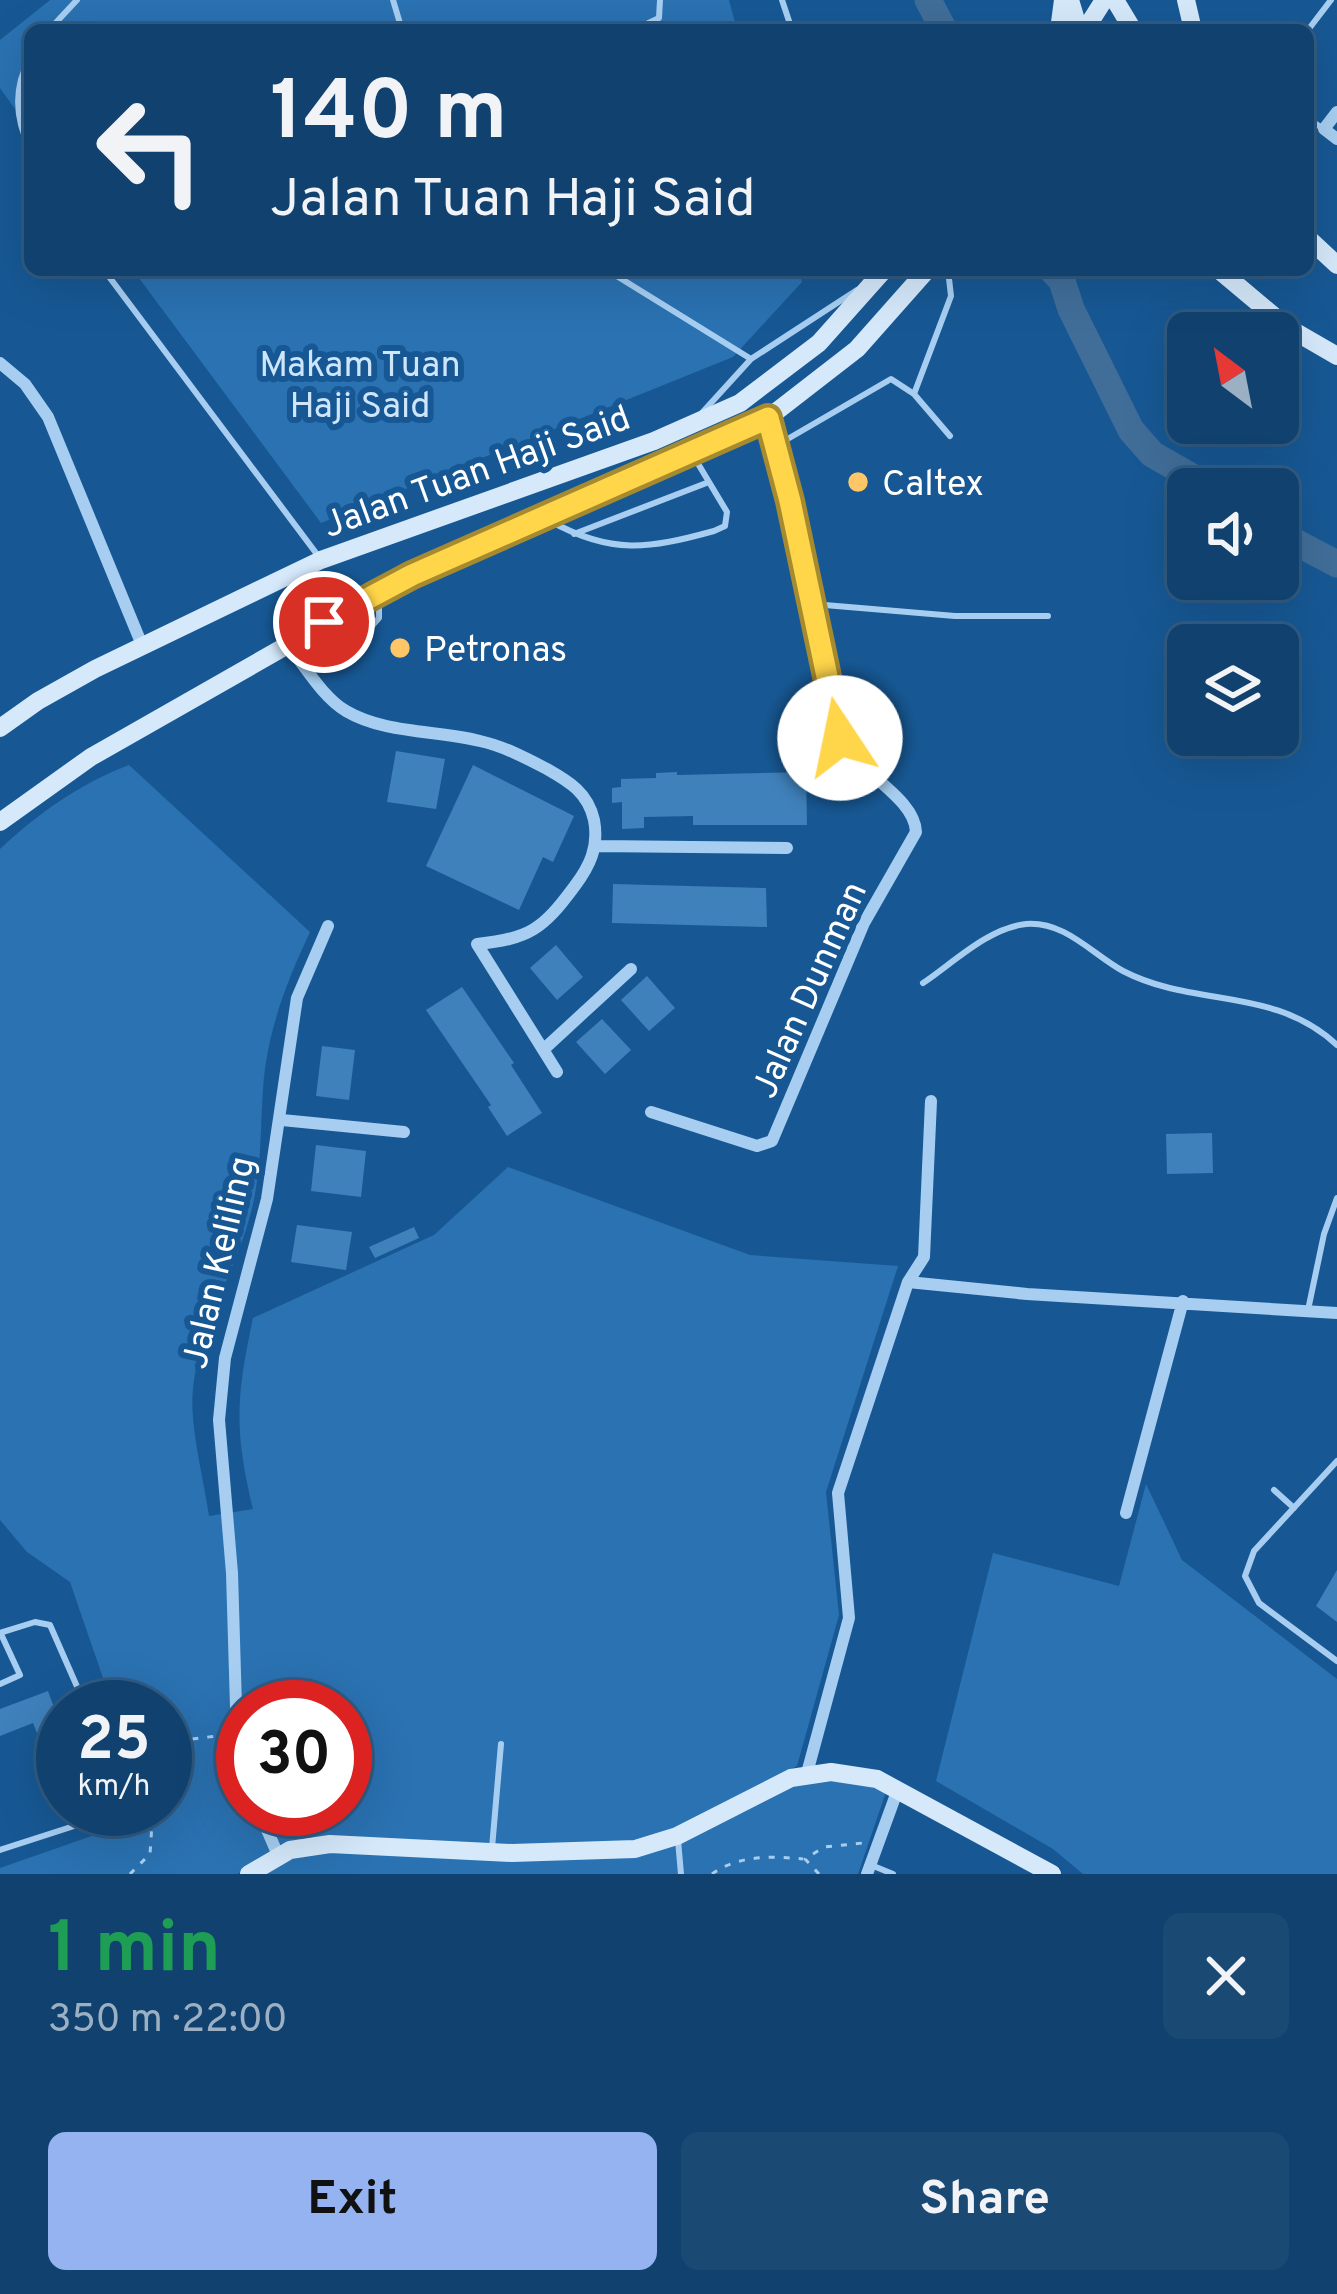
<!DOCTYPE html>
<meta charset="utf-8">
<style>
:root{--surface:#11426f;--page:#1a4974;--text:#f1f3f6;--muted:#9cb0c3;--line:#305b82;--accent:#95b2f1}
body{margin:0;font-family:Overpass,sans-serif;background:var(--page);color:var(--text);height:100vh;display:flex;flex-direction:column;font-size:45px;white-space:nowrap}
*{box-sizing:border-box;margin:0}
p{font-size:39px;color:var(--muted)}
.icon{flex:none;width:66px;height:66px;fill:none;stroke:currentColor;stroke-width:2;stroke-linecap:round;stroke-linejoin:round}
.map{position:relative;height:1874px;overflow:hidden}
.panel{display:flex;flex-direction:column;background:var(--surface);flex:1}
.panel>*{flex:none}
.guide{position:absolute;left:24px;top:24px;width:1290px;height:252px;border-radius:18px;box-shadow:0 12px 48px #0002,0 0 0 3px var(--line);background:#11426f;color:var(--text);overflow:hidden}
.needle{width:78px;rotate:328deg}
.fabs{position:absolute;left:1167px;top:312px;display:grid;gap:24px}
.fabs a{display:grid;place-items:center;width:132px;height:132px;border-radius:18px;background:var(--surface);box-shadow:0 12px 48px #0002,0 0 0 3px var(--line);font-size:60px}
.speed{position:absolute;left:36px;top:1680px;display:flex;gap:24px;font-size:60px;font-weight:700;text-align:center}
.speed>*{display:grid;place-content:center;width:156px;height:156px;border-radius:50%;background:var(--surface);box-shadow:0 12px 48px #0002,0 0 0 3px var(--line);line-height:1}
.speed small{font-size:30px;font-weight:400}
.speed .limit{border:18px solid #d22;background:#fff;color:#111}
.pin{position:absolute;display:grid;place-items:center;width:102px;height:102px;color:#fff;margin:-51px;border:6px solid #fff;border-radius:50%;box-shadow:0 3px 12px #0007}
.me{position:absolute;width:132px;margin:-66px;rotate:349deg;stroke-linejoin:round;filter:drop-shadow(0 0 9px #0008)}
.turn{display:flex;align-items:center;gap:42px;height:252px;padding:0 48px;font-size:54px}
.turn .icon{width:156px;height:156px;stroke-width:2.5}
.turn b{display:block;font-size:84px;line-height:102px}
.round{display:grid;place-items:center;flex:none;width:126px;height:126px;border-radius:18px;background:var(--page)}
.overview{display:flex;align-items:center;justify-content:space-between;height:204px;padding:0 48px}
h1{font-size:72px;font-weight:700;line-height:90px;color:#1e9e55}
.primary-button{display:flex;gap:24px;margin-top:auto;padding:24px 48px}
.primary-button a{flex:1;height:138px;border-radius:18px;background:var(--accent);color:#111;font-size:48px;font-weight:700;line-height:138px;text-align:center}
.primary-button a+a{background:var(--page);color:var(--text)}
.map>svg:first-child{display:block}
.green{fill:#2a72b2;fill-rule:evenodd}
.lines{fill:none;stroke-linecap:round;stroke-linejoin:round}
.river{stroke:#406e99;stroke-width:27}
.building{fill:#3f81bb}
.path{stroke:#a7cef1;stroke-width:3;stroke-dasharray:6 9;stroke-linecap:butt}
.lane{stroke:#a7cef1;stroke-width:6}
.street{stroke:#a7cef1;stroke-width:12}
.secondary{stroke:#d5e9fb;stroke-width:18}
.route-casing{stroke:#a68a30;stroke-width:30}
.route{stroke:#ffd54a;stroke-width:21}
.poi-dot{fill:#ffc667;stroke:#175894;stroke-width:4.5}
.labels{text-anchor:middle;stroke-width:12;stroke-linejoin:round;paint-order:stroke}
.park-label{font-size:36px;fill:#cee6fc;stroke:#175894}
.street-label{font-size:36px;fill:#fff;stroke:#175894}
.poi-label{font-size:36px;fill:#fff;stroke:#175894;text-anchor:start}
</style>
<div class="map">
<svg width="1337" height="1874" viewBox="0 0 1337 1874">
<rect width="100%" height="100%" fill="#175894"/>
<!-- green -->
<path class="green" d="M50,0H729L737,30H30V130L0,88V40Z
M133,270H799L802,282L733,357L321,523Z
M129,765L310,932C286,983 267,1032 263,1089C260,1132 262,1173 250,1216C234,1275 199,1328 193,1389C189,1425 204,1479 209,1516L253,1509C234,1430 236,1398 253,1318L434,1235L508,1167L750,1255L898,1266L826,1492L839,1615L797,1766L677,1831L635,1844L284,1846L267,1853L238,1874H0V1868L149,1816L148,1809H165V1707H113L70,1582L27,1552L0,1520V849C39,813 79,784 129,765ZM243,1707H345V1809H243Z
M1146,1484L1182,1560L1337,1679V1874H1083L1053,1849L936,1781L993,1553L1119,1586Z
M806,1777L887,1789L858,1874H261L271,1864L327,1849L631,1854Z"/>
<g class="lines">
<!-- river -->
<path class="river" d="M928,0L944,30
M1052,270L1062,281L1071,309L1131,430L1152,454L1213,489
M1278,533L1337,564"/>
</g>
<!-- building -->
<path class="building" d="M396,751L445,759L436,809L387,802Z
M473,765L574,816L553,862L543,857L519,910L426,866Z
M677,772V775L806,772L807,825H693V816L644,817V828L622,829V802L612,803V788L621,787V779L656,778V773Z
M613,884L766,888L767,927L612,923Z
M556,945L583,977L557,1000L530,968Z
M647,976L675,1008L649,1031L621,1000Z
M462,987L514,1063L511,1065L542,1113L507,1136L488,1107L491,1105L426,1010Z
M602,1019L631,1050L605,1074L576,1042Z
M322,1046L355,1050L349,1100L316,1096Z
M1212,1133L1213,1173L1167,1174L1166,1134Z
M316,1145L366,1151L361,1197L311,1191Z
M297,1225L352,1232L346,1270L291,1262Z
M414,1227L419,1238L375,1258L369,1247Z
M1337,1570V1622L1316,1606Z
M48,1691L59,1721L63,1719L62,1776L45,1730L37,1733L33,1723L0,1736V1709Z"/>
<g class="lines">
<!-- path -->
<path class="path" d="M165,1750L183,1740L225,1735
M130,1874L150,1854L153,1809
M712,1874C738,1855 771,1856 803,1859
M819,1874L805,1859L824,1847L863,1843"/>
<!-- lane -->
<path class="lane" d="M393,0L402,30
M782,0L792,30
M49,30L77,0
M634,30L659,18L660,0
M1308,30L1331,0
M30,58C13,88 15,118 30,149
M1308,119L1324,129
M104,270L319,557
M607,270L751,359
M914,394L951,296L948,270
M700,415L751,359L857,290
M779,444L891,379L914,394L950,436
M550,521C612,555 648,549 714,531L725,526L727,512L694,457
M574,534L709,482
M813,604L955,616H1048
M311,639C337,653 362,640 379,618V596
M923,983C953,963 988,928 1026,924C1065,921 1092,954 1123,971C1194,1008 1274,986 1337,1045
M1308,1310L1324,1234L1337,1198
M1337,1461L1254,1551L1245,1576L1259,1603L1337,1661
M1274,1490L1294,1508
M0,1633L35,1622L50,1625L86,1707
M0,1684L20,1675L1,1634
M678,1840L681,1874
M492,1848L501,1744
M0,1850L105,1816L115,1809
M871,1865L893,1874"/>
<!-- street -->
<path class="street" d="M1337,112L1324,129L1337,139
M0,363L25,384L48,417L142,645
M286,643C304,664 322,697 346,711C385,734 437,730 480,741C503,746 526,758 547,769C570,782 588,793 594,820C599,847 590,866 574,887C543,929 529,939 477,944L557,1072
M597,846L787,848
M543,1050L631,969
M651,1112L757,1146L772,1141L864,923L916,832C915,797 856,772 840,738L777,445L768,418
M282,1120L404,1132
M908,1282L1027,1294L1337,1313
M1126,1513L1183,1301
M243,1762L236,1707L232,1573L219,1420L225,1358L267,1199L297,998L328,926
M807,1773L849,1618L838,1493L908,1282L924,1257L931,1101
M258,1809L278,1855
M867,1874L898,1789"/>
<!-- secondary -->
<path class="secondary" d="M1070,0L1079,30
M1115,0L1133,30
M1186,0L1193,30
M1059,30L1063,0
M1085,30L1104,0
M1308,238L1337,265
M1219,270L1287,327L1337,356
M0,728L38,701L95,669L321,560L654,441L740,403L819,343L884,270
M0,822L91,757L379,593L768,418L857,349L927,270
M249,1874L290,1850L330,1844L512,1853L635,1849L677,1836L791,1778L831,1772L877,1779L1052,1874"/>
</g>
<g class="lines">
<!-- route casing -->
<g class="route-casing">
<path id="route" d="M324,622L412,575L768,418L790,501L840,738"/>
</g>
<!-- route -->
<use href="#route" class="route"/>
</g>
<!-- markers -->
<g class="poi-dot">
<circle cx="858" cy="482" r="12"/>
<circle cx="400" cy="648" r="12"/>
</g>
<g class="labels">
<!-- park labels -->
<g class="park-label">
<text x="360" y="376">Makam Tuan<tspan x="360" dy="41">Haji Said</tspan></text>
</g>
<!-- street labels -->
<g class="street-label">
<text transform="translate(476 470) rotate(-20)" y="13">Jalan Tuan Haji Said</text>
<text transform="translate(808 989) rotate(-66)" y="13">Jalan Dunman</text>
<text transform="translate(217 1262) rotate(-77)" y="13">Jalan Keliling</text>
</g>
<!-- poi labels -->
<g class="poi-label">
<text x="882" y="495">Caltex</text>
<text x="424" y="661">Petronas</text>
</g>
</g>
</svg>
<div class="fabs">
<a><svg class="needle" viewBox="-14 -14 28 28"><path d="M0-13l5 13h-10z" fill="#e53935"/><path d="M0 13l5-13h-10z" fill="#9cb0c3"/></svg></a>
<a><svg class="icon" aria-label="sound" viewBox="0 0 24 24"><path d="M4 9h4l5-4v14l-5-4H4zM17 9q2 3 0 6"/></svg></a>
<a><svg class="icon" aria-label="layers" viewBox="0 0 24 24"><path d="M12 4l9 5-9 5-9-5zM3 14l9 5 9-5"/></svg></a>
</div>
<div class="speed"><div>25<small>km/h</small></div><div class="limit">30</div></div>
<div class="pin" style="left:324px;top:622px;background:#d93025"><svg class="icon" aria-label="arrive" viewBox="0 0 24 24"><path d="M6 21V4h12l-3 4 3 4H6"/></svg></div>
<svg class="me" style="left:840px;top:738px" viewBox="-20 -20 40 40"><circle r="19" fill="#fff"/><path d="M0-13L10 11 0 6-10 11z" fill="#ffd54a"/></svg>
<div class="guide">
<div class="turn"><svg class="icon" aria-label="left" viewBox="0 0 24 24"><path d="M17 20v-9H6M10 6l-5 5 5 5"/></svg><div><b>140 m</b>Jalan Tuan Haji Said</div></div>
</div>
</div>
<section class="panel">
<div class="overview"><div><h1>1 min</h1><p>350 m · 22:00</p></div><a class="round"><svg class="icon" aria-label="close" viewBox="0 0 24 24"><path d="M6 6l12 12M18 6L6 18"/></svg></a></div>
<div class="primary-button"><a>Exit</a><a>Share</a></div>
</section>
